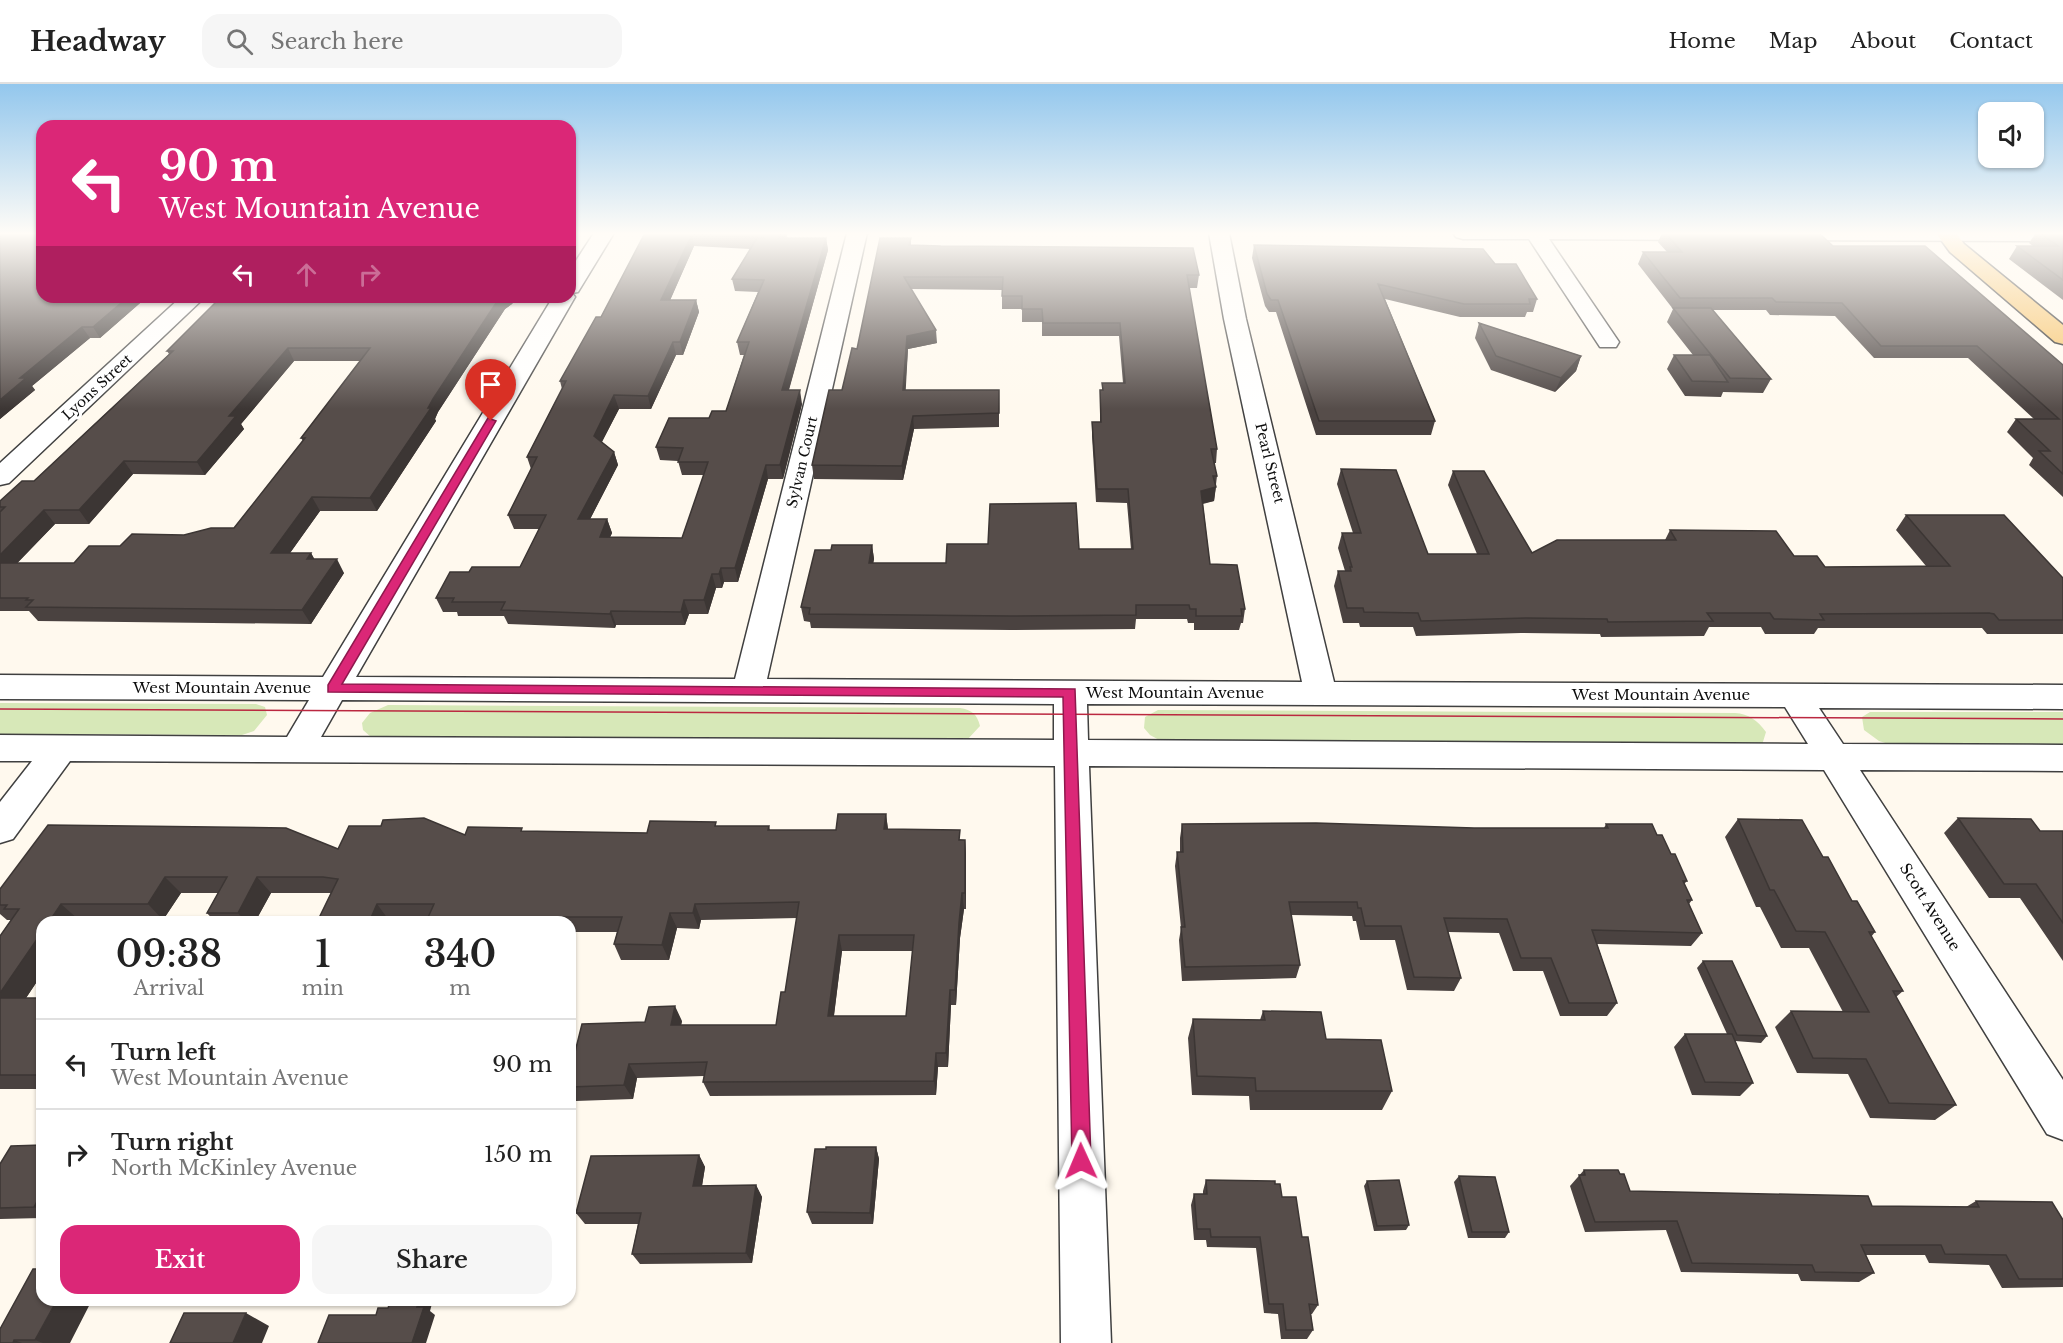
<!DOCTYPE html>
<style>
:root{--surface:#fff;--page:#f6f6f6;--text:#222;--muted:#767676;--line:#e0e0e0;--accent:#db2777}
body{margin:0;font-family:"Libre Baskerville",serif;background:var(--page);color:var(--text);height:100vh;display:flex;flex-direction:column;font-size:22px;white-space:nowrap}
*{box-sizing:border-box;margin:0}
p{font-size:20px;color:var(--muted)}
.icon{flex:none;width:33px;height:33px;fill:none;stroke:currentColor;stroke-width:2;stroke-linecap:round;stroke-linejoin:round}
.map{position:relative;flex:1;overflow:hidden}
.panel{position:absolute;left:36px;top:832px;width:540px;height:390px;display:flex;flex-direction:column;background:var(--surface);border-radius:18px;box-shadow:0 2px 4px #0004}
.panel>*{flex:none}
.banner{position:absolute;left:36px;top:36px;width:540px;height:183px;border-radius:18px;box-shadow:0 2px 4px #0004;background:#db2777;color:#fff;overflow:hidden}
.controls{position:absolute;left:1978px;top:18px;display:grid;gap:12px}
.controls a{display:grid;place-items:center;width:66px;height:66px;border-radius:12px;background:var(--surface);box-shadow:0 2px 4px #0004;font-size:30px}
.pin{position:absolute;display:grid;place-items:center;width:51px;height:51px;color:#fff;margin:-62px -26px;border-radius:50% 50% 50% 0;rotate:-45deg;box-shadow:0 0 6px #0007}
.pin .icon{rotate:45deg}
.me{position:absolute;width:66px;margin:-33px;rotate:359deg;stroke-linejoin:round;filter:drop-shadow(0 0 4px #0008)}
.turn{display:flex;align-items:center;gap:21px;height:126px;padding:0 24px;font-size:27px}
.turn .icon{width:78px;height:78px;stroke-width:2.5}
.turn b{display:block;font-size:42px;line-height:51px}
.lanes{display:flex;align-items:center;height:57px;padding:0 24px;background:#0003;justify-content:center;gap:30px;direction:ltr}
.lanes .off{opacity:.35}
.eta{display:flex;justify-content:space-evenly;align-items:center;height:102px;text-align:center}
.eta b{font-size:36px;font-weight:600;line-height:42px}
.action{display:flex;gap:12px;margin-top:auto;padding:12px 24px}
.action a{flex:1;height:69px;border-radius:18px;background:var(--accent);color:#fff;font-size:24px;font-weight:600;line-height:69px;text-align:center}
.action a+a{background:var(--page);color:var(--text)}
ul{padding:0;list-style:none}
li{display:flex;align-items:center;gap:18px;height:90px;padding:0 24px;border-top:2px solid var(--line)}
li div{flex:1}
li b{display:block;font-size:22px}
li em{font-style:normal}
header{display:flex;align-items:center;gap:36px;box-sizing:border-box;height:84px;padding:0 30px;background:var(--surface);border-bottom:2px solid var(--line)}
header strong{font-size:28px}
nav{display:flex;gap:33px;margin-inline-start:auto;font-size:21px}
.search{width:420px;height:54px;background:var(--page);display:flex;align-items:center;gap:15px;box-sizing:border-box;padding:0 21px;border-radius:18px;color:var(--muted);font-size:22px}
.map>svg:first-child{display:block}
.green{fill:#d7e8b8}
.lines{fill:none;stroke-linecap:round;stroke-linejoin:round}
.minor-casing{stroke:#404040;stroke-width:3}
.major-casing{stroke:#1e1e1e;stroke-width:3}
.minor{fill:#fff;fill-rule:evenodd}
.major{fill:#f6c267;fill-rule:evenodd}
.tram{stroke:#bb2840;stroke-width:1.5}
.wall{fill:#4a4240;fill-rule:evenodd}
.shaded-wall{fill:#3c3634}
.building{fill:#564d4a;stroke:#3c3634;stroke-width:1.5;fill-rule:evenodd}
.route{fill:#db2777;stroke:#8e194d;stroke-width:1.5}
.labels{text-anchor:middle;stroke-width:6;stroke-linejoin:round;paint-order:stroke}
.far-street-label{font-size:14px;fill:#0d0d0d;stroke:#fff}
.street-label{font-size:15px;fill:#0d0d0d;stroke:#fff}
</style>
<header>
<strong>Headway</strong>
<div class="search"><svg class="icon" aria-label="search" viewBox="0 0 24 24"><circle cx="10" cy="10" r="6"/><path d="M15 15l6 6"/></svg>Search here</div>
<nav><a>Home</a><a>Map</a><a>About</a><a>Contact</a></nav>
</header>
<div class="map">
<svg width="2063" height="1259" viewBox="0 0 2063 1259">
<rect width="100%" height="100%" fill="#fff9ee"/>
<!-- green -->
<path class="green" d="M0,619L256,620L265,623L267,631L254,647L242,651L0,650Z
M388,621L960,624C972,626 977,630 980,642L967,656L371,653L363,646L362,639L370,629Z
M1158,626L1735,629C1749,630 1757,636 1766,648L1762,661L1161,657L1150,651L1144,644L1145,633Z
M1870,628H2063V662H1895L1879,657L1864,646L1862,633Z"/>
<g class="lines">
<!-- minor casing -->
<g class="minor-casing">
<path id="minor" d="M594,149H614L578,208L572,209L575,213L356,593L735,595L847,149H867L767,595L1302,598L1224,235L1209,149H1229L1246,235L1334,598L2063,601V625L1819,624L1843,660L2063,661V687L1860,686L2063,996V1056L2047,1050L1824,686L1089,682L1111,1259H1061L1055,682L70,677L13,755L0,759V718L32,677H0V651L287,653L309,616L0,615V591L323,593L553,213H570V186ZM342,616L1054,620V656L321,653ZM1087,620L1785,623L1808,660L1088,656Z
M1453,149H1716L1717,150L1714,154L1707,156L1549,155L1619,258L1616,263H1600L1529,155H1463L1456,153Z
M1768,149H2063V157L1777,156L1770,154Z
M181,213H205L9,399L0,401V379Z"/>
</g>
<!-- major casing -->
<g class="major-casing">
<path id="major" d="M1936,149H1956L1964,160L2063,241V260L2055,258L1950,168Z"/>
</g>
<!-- minor -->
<use href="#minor" class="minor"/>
<!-- major -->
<use href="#major" class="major"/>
<!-- tram -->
<path class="tram" d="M0,625L2063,635"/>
</g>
<!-- wall -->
<path class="wall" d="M0,149L147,213L100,254H90L32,302L35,306L0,335Z
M645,149H788L786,154H826L828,166L789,306L802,320L783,395H768L738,498H724L722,504H716L708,530H689L685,541H616L615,544L508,540L504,532H458L457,528H443L436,514L469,488L520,483L539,445H514L508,431L531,385L527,373L562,305L560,297L601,233ZM694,162L750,165L732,195L735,207L758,208L737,258L740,271H744L726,327L709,334L656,363L660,376L678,377L682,391H704L682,454L610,453L612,449L607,435H590L618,381L614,368L602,358L619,325H651L676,271H683L699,228L696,216H670Z
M1662,149H1819L1833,162L2063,281V413L2029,381L2033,374L2007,348L2016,335H2034L1968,274H1874L1835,232L1770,231L1766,226H1712L1771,295L1763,309L1723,308L1721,313L1685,312L1667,285L1674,271H1693L1667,238L1673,225L1638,180L1643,168H1667L1658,158Z
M2036,149H2063V216L2009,175L2017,162H2033L2029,159Z
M911,154V161L1199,191L1197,204H1189L1217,365L1216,379H1214L1217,392L1214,417L1203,420L1210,480L1245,525L1243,539H1241L1239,546H1194V539H1188L1187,535H1136L1135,545L1010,546L811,544L810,538L804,537L801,523L831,466L872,461L874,475L873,479H946L1079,465H1131L1127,419L1096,418L1092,352V338H1100V306H1102V299H1123L1119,252H1042V238H1022V225H1002V206L911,205L937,259L908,265L905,306H999V343L914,345L903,396L814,395L812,381L842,306L857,265Z
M1254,161L1495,180L1537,215L1533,228H1527L1525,233H1460L1385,215L1435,337L1431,351H1316L1276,228H1269L1265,222L1252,174Z
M215,213H517L512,220L505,225L438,328L435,335L436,337L377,427H320L290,469H311L314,475L344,489L311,540L38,537L29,527H0V417L34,397L169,270L167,267L217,217ZM294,277H360L301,354L303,357L234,444L120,462L74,479H17L55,440H89L133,390L205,391L244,345L241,340Z
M1479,239L1581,272L1576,287L1555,308L1491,286L1475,254Z
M1341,385L1428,470H1477L1448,401L1453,387L1532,469L1665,456L1670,446L1794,472L1825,483L1926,482L1896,446L1906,431L2063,494V550H1987L1982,544H1818L1814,550H1765L1761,543H1709L1704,552L1601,553L1600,550L1521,549L1416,552L1413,543H1360L1359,539H1343L1334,502L1338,487H1345L1338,464L1342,449H1353L1337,400Z
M886,730L888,745L965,756L966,772V825H964L960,854L956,921H951L948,983H938L936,1011L710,1012L703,998L704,992L637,994L633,1015L576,1017L570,1009V988L682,937L681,941H776L785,908L797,834L701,836L699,845L677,844L669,876H621L614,860L617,848H570V838H426L427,835H388L387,838H320L318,836L331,809H271L255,838H215L207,829L218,809H181L163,836H79L77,838H42V890L26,914H42V1005H0V852L11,836H7L0,830V805L338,765L465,751L524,747L647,749L717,742H769L770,746H836ZM842,867H913L906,932H834Z
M1958,734L2040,747H2063V877L2020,814H1989L1944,749Z
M1738,735L1823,773L1852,817L1875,848L1871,853L1903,907L1896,913L1956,1021L1935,1036L1870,1034L1848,990L1797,989L1775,943L1791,927L1843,928L1809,864H1781L1760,823H1756L1725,753Z
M1182,740L1474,744H1604L1606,740L1657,751L1671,770L1687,797L1684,800L1692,816L1689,820L1702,849L1691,862L1597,860L1617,919L1607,932H1560L1543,887H1513L1499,849L1448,848L1461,894L1454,907L1407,906L1395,856H1360L1356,837H1353L1352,832L1291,831L1300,881L1296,894L1182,897L1179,856L1181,844L1175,782L1177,768H1180V754Z
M1703,877L1767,952L1761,959L1735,957L1753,999L1740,1012L1692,1011L1674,963L1685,950H1727L1697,884Z
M1263,927L1326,955L1392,1007L1382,1026H1250L1249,1012L1192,1011L1188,954L1193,935L1260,936Z
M42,1061V1134L0,1135V1080Z
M876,1063L879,1075L873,1140H812L807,1128Z
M699,1071L705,1083L702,1102L756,1101L762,1113L752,1179L640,1180L632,1170L638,1140H585L576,1129Z
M1584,1086L1620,1090L1630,1107L1872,1122L1966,1123L1976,1117L2063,1136V1203L2002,1204L1989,1181L1929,1179L1925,1171H1866L1874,1189L1859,1198L1801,1197L1798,1190L1681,1188L1666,1146L1585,1148L1570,1102Z
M1459,1092L1509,1148L1505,1154H1468L1454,1098Z
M1206,1096L1275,1100L1302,1153L1318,1221L1312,1230H1311L1313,1246L1307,1255H1281L1278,1230L1264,1229L1256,1164L1207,1163L1206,1156H1194L1191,1121L1194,1110H1203V1107Z
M1367,1097L1409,1141L1406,1146L1374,1147L1364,1102Z
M0,1245L70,1259H0Z"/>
<!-- shaded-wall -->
<path class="shaded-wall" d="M781,149H788L781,166L779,154Z
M692,150L694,162L665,228L661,216Z
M826,154L828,166L785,319L782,306Z
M128,213H147L100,254L93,243Z
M500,213H517L512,220L505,225L438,328L435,335L436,337L377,427L370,414L428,324L433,315Z
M696,216L699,228L683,271L680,258Z
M82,243L90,254L32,302L35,306L0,335V316L20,294Z
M936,246L937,259L908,265L905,319L903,306L907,252Z
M673,258L676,271L651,325L648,312Z
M288,264L294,277L241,340L244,345L205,391L197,378L229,332Z
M1581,272L1576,287L1555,308L1561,294Z
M800,306L802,320L783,395L780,381Z
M614,311L619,325L598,365L594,352Z
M913,332L914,345L903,396L902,382Z
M614,368L618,381L583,449L578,435Z
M124,377L133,390L89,440L79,426Z
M766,381L768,395L738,498L735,484Z
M1216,403L1214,417L1199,420L1201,407Z
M312,413L320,427L280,483L271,469Z
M44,426L55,440L4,493L0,487V471Z
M607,435L612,449L604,467L600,453Z
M872,461L874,475L871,493L869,479Z
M311,469L319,483L307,475Z
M337,475L344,489L311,540L302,526Z
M721,484L724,498L722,504L719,490Z
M712,490L716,504L708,530L704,516Z
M684,516L689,530L685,541L681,528Z
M611,527L616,541L615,544L610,530Z
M886,730L888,746L884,745Z
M965,756L966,772V825L965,809Z
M165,793L181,809L163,836L148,820Z
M257,793L271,809L255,838H246L238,829Z
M962,809L964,825L960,854L956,921L955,906L959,839Z
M61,820L79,836L77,838H49Z
M377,820L388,835L387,838H372L370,836Z
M695,820L701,836L699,845L693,829Z
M670,829L677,844L669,876L662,861Z
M519,833L522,838H517Z
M42,848V890L16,929L0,916V909Z
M839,851L842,867L832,946L828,932Z
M950,906L951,921L948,983L946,969Z
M675,922L682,937L678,956L671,941Z
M936,969L938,983L936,1011L934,997Z
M629,980L637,994L633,1015L624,1001Z
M876,1063L879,1075L873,1140L870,1129Z
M699,1071L705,1083L700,1114L693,1102Z
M756,1101L762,1113L752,1179L746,1169Z
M42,1108V1127L34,1123Z
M57,1216H92L70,1259H43L35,1256Z
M419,1216H433L430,1227L435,1231L426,1259H412L417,1223Z
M246,1229L269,1242L262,1259H233Z
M14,1256L22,1259H13Z"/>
<!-- building -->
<path class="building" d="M0,149H42V213H128L93,243H82L20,294H26L0,316Z
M645,149H781L779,154H826L782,306H800L780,381H766L735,484H721L719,490H712L704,516H684L681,528L611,527L610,530L501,526L505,518H452L454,514H436L450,488H469L472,483H520L546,431H508L537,373H527L566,297H560L596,233H601ZM692,150L765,154H757L732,195L764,196L737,258H749L726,327H712L709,334H669L656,363L683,364L678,378H708L682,454L600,453L607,435H578L614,368L594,352L614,311L648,312L673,258H680L696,216H661Z
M1665,149H1819L1833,162H1925L2063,281V390L2039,367H2050L2016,335H2059L1977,262H1881L1842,219L1776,218L1772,214H1680L1643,168H1682Z
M2040,149H2063V196L2017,162H2058Z
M880,154H911L909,161L941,162L1193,164L1199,191H1187L1217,365H1211L1217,392H1213L1216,403L1201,407L1210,480L1237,481L1245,525H1241L1242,532H1196V525H1190L1189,521H1136V531L1010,532L809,530L810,524L801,523L815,466H831L832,461H872L869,479H946L947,460H988L990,420L1076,419L1079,465H1133L1128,405H1097L1092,338H1101L1100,306H1103L1102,299H1125L1120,239H1043L1042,225H1022V212H1002L1003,193H904L936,246L907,252L903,306H999V329L913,332L902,382L812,381L829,306H842L852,264L857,265Z
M1254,161L1483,165L1495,180H1516L1537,215H1529L1530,220H1464L1378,200L1435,337H1319L1278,216H1271L1267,210Z
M221,213H500L433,315L428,324H431L370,414L312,413L271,469H311L307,475H337L302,526L26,523L33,516H26L28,514H0V479H74L89,462H120L132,450L184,451L211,444H234L305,354H301L370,264H288L229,332H236L197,378L124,377L79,426H44L0,471V428L5,423H0V417L22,397H34L173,267H167Z
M1673,224H1711L1771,295L1730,294Z
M1479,239L1581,272L1561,294L1496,272Z
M1674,271H1710L1728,298L1692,297Z
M1341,385L1396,386L1428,470H1489L1453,387H1484L1532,469L1557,456H1676L1670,446L1776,447L1794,472H1817L1825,483L1950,482L1906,431H2004L2063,494V536H1999L1994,530L1989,529L1820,530L1824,536L1774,535L1770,529H1707L1713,537L1608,538L1607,535L1527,534L1421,537L1418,529L1364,528L1363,524H1347L1338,487H1351L1350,483H1352L1342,449H1361Z
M838,730H886L884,745L960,746L959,756H965V809H962L959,839L955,906H950L946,969H936L934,997L703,998L707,978L629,980L624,1001L570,1003V988L582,940L645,938L649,923L675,922L671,941H776L781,908H785L799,818L695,820L693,829H670L662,861L614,860L622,833H519L517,838H426L434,820H377L370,836H318L338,795L323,793H257L238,829H207L227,793H165L148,820H61L49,838H42V848L0,909V852L19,825H4L7,821H0V805L48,741L286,744L338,765L349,742H381L383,736L424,734L465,751L468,743L522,744L521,747L647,749L650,737L716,738L715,742H769L768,746H836ZM839,851H914L906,932H828Z
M1958,734L2031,735L2040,747H2063V839L2036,800H2004Z
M1738,735L1802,736L1823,773H1828L1852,817H1857L1875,848H1869L1903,907H1893L1956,1021L1889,1019L1866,975L1813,974L1791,927L1869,928L1825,848L1796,847L1774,806H1770Z
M1316,739L1474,744H1608L1606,740H1652L1657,751H1662L1671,770H1675L1687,797H1683L1692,816H1687L1702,849L1592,846L1617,919H1569L1551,874H1521L1507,835L1444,834L1461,894L1414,893L1401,842H1365L1361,824H1358L1357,818H1289L1300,881L1185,883L1181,843H1185L1177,768H1183L1182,740Z
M1703,877H1732L1767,952L1737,951Z
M0,914H42V991H0Z
M1263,927L1321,928L1326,955L1381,956L1392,1007H1256L1255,994L1197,992L1193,935L1265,936Z
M1685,950H1732L1753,999L1705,998Z
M42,1061V1108L34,1123L0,1124V1080L11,1062Z
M826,1063H876L870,1129L807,1128L815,1065H826Z
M699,1071L693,1102L756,1101L746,1169L632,1170L641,1129H576L591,1072Z
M1584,1086H1618L1620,1090H1624L1630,1107L1868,1112L1872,1122L1979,1123L1976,1117L2052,1118L2063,1136V1195H2019L2006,1171L1945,1170L1941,1161H1861L1874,1189L1815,1188L1812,1181L1692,1179L1677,1137L1595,1138L1579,1091H1585Z
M1459,1092L1495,1093L1509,1148H1472Z
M1206,1096L1275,1097V1100H1280L1282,1113H1296L1302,1153H1308L1318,1221L1309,1220L1313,1246H1286L1283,1220H1269L1260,1153H1211L1210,1145H1197L1194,1110H1207Z
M1399,1096L1409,1141L1377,1142L1367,1097Z
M33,1185H42V1216H57L35,1256H14L13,1259H0V1245Z
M391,1216H419L417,1223H424L412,1259H318L329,1231H376L378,1224H388Z
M184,1229H246L233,1259H170Z"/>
<!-- sky -->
<linearGradient id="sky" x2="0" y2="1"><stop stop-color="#93c7ed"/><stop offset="0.46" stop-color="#fffcf7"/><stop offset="1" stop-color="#fffcf7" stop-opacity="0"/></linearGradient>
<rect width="2063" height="325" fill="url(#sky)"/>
<!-- route -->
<path class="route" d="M488,334L496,337L342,600L1075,605L1091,1077L1088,1083L1081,1086L1075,1083L1072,1077L1063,613L328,608V601Z"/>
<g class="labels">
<!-- far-street labels -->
<g class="far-street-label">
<text transform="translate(97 303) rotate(-43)" y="5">Lyons Street</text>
<text transform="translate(802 378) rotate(-77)" y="5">Sylvan Court</text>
<text transform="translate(1270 379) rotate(76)" y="5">Pearl Street</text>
</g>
<!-- street labels -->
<g class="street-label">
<text x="222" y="609">West Mountain Avenue</text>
<text x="1175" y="614">West Mountain Avenue</text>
<text x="1661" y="616">West Mountain Avenue</text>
<text transform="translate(1930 823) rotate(58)" y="5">Scott Avenue</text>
</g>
</g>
</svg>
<div class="controls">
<a><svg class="icon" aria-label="sound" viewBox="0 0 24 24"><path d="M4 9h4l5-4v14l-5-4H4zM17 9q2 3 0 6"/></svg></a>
</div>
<div class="pin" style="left:491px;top:337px;background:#d93025"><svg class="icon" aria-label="arrive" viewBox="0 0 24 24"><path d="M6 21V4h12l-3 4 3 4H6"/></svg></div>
<svg class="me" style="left:1081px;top:1077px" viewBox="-20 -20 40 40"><path d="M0-17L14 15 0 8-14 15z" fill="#db2777" stroke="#fff" stroke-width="4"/></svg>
<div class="banner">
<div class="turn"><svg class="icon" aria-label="left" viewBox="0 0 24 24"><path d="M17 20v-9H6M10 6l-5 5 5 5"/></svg><div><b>90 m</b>West Mountain Avenue</div></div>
<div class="lanes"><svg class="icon" aria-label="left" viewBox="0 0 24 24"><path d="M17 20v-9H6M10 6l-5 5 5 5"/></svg><svg class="icon off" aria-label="ahead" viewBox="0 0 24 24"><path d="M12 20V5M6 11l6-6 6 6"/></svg><svg class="icon off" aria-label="right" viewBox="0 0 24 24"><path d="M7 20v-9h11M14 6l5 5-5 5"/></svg></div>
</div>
<section class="panel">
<div class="eta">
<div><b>09:38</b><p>Arrival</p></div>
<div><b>1</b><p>min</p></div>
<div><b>340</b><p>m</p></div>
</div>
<ul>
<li><svg class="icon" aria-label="left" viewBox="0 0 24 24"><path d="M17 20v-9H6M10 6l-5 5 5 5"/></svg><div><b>Turn left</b><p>West Mountain Avenue</p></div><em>90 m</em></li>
<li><svg class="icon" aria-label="right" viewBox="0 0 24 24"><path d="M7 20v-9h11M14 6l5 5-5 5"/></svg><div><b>Turn right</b><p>North McKinley Avenue</p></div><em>150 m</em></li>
</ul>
<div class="action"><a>Exit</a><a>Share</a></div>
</section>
</div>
